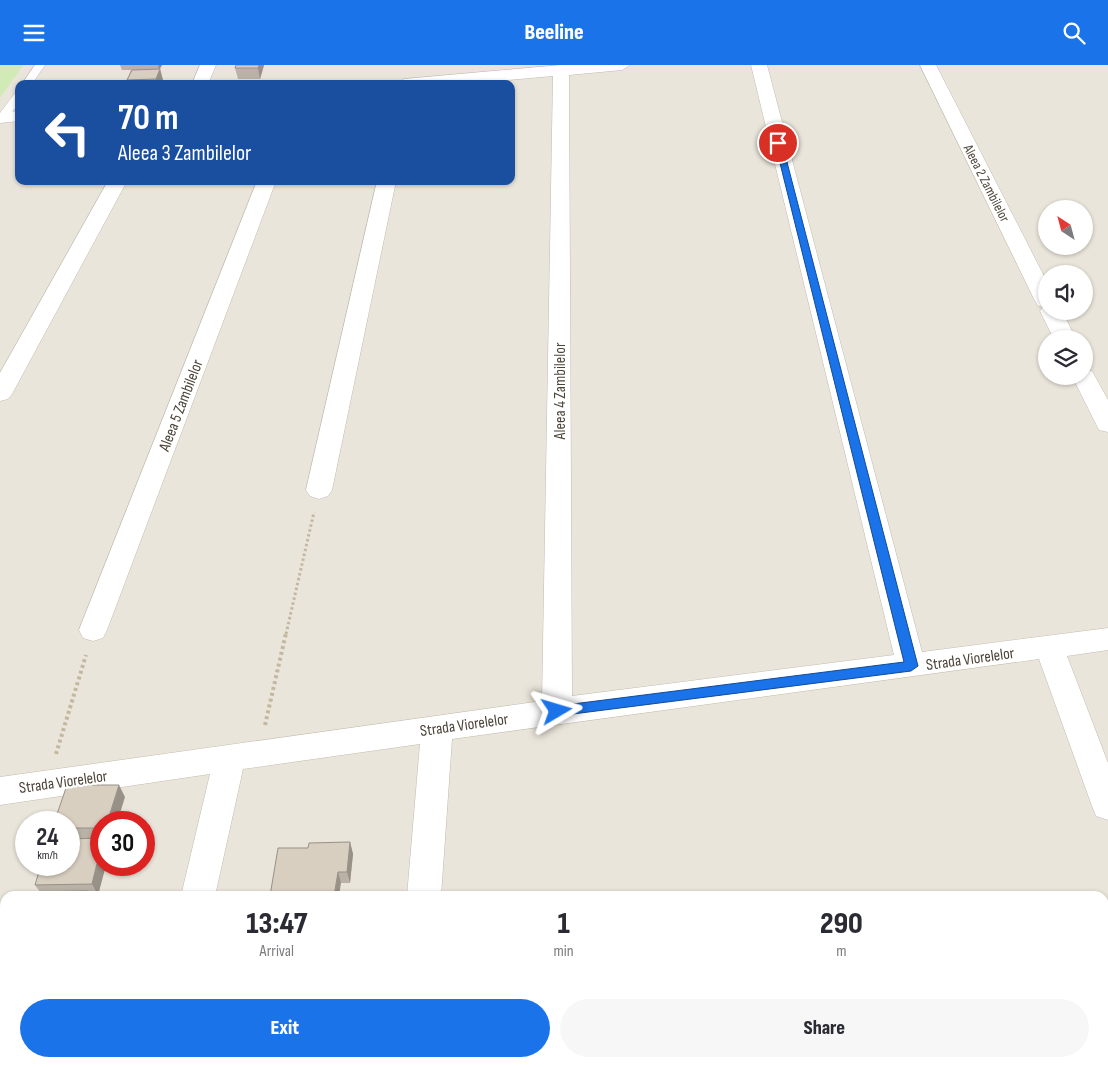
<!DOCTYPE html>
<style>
:root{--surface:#fff;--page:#f7f7f7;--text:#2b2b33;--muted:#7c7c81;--accent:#1a73e8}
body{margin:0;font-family:"Sofia Sans Condensed",sans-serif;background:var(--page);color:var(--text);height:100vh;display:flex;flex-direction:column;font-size:19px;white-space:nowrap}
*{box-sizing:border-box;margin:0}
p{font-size:16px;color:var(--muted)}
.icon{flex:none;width:28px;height:28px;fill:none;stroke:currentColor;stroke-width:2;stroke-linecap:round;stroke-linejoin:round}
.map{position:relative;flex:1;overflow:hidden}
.sheet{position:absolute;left:0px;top:826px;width:1109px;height:176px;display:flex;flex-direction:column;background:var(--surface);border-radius:15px 15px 0 0;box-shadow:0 1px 4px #0004}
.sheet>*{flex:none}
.top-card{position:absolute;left:15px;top:15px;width:500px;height:105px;border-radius:10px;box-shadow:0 1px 4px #0004;background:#1a4fa0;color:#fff;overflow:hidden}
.needle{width:32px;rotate:324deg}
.tools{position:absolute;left:1038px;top:135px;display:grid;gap:10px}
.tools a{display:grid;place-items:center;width:55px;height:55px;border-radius:50%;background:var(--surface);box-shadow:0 1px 4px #0004;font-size:25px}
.speed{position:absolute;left:15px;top:746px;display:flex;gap:10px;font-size:25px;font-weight:700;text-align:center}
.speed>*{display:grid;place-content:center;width:65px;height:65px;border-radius:50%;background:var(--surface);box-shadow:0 1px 4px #0004;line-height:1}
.speed small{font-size:12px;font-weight:400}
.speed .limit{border:8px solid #d22;background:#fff;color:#111}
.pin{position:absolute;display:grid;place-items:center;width:42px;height:42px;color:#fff;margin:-21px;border:2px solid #fff;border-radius:50%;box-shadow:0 1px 5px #0007}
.me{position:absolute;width:55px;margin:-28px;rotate:83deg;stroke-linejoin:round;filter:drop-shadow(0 0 4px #0008)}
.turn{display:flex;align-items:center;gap:18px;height:105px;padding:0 20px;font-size:22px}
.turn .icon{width:65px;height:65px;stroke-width:2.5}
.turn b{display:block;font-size:35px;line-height:42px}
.eta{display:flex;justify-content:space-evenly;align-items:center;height:85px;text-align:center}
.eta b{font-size:30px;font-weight:800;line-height:35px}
.button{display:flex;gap:10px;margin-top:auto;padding:10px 20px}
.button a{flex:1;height:58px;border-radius:30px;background:var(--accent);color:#fff;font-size:20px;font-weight:800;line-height:58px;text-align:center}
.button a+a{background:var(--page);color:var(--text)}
header{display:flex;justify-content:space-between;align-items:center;height:65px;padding:0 20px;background:var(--accent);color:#fff;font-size:22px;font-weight:800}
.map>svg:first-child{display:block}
.residential{fill:#eae5da;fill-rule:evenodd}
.green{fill:#d2eab5}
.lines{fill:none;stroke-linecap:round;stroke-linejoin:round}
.service-casing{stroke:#c2bbae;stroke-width:1}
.minor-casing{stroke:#c2bbae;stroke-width:1}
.path-far1{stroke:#c4b79f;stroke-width:3;stroke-dasharray:2.5 2.5;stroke-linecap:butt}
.path{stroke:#c4b79f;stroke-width:4;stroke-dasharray:3 3;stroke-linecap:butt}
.service{fill:#fff;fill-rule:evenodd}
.minor{fill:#fff;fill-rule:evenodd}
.wall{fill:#bab2a6}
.shaded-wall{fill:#979187}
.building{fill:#d8cfc1;stroke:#979187}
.route{fill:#1a73e8;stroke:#114b97}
.labels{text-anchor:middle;stroke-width:4.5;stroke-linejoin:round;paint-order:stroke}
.far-street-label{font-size:14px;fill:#4b4439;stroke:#fff}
.street-label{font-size:16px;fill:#4b4439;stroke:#fff}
</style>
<header><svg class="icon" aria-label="menu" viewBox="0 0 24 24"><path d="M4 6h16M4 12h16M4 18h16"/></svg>Beeline<svg class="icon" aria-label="search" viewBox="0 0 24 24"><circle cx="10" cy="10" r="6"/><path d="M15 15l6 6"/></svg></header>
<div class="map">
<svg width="1108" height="1002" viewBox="0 0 1108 1002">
<rect width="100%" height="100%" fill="#f6f3ec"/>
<!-- residential -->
<path class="residential" d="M24,0H1108V1002H0V33ZM19,19H511V116H19ZM1046,144H1084V181H1046ZM1046,209H1084V246H1046ZM1046,274H1084V311H1046ZM26,758H69V800H26ZM101,758H144V800H101ZM5,831H1104V998H5Z"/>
<!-- green -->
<path class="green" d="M0,0H24L0,33Z"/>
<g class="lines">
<!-- service casing -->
<g class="service-casing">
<path id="service" d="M35,0H45L32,19H22Z
M19,27V38L7,54L0,55V48L15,28Z"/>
</g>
<!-- minor casing -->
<g class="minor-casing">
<path id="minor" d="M200,0H216L208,19H192Z
M561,0H630L622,5L569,10L572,631L894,590L751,0H767L922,587L1108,563V585L1067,591L1108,698V755L1096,751L1092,741L1039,594L452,674L441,831H407L420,679L243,704L215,831H181L210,709L0,740V712L542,636L553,11L464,19H396L404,14Z
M920,0H936L1046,215V246H1062L1076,274H1054L1040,246L1043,242L1038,241L1035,236Z
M19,46V56L0,58V48Z
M108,116H127L12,329L8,334L0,336V308Z
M257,116H276L107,565L103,573L93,576L83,573L79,565Z
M377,116H396L332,425L328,431L319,434L310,431L306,425Z
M1084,304L1092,306L1108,335V367L1099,365L1072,311H1084Z
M140,998H178L177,1002H139Z
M391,998H429V1002H391Z"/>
</g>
<!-- path-far1 -->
<path class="path-far1" d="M286,569L314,447"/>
<!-- path -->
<path class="path" d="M265,660L286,568
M56,689L86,590"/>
<!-- service -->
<use href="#service" class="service"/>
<!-- minor -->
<use href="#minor" class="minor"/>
</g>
<!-- wall -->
<path class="wall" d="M120,0H162L160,4L163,15L162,19H128L127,15L131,5H122Z
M264,0L260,14H238L235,3Z
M125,732L101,758V800H106L98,830L40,827L35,820L69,800V758Z
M350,777L353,789L350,818H341L308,783Z
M0,940H5V950L0,944Z
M239,998H326L325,1002H238Z"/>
<!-- shaded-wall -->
<path class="shaded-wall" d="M158,0H162L159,5Z
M259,0H264L260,14L258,3Z
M160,4L163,15L162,19H157L156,14Z
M119,720L125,732L117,758H107Z
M350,777L353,789L350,818L347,807Z
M101,782V800H106L98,830L92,819Z
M338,807L341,818L339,831H334Z
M88,826L91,831H86Z
M39,998H50L49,1002H38Z
M310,998H311L313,1002H310Z
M322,998H326L325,1002H324Z"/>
<!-- building -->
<path class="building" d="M236,0H259L258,3H235Z
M160,4L156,14L127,15L132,5Z
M67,720H119L107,758H101V763H69V758H54Z
M101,773V782L92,819L35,820L41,800H69V774Z
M350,777L347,807H338L334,831H270L278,783H308L309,778Z
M88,826L86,831H30L31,827Z
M5,911V940H0V927Z
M0,951H5V998H39L38,1002H0Z
M239,998H310V1002H238Z"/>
<!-- route -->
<path class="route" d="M778,75L782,78L918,601L911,606L557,651L553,650L551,646L553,642L557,641L904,597L775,78Z"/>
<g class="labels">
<!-- far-street labels -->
<g class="far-street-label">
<text transform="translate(987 118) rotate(63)" y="5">Aleea 2 Zambilelor</text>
</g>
<!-- street labels -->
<g class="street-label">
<text transform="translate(559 326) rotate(-90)" y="6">Aleea 4 Zambilelor</text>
<text transform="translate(180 340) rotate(-69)" y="6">Aleea 5 Zambilelor</text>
<text transform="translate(970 593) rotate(-8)" y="6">Strada Viorelelor</text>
<text transform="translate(464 659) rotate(-8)" y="6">Strada Viorelelor</text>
<text transform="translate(63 716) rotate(-8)" y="6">Strada Viorelelor</text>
</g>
</g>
</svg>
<div class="tools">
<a><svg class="needle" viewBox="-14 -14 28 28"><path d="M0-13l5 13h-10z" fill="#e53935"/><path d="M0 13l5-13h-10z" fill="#7c7c81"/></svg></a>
<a><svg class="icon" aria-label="sound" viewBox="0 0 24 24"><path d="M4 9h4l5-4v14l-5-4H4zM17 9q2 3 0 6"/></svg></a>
<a><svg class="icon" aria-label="layers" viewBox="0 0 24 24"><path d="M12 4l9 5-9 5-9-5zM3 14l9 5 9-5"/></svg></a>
</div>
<div class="speed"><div>24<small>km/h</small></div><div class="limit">30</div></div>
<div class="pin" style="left:778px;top:78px;background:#d93025"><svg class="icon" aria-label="arrive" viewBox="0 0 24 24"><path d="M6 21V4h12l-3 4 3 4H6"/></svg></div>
<svg class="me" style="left:557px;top:646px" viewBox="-20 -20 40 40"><path d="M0-17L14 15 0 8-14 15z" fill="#1a73e8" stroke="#fff" stroke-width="4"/></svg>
<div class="top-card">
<div class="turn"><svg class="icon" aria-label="left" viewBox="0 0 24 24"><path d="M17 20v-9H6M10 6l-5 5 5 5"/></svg><div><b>70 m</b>Aleea 3 Zambilelor</div></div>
</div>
<section class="sheet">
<div class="eta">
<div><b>13:47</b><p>Arrival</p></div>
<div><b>1</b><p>min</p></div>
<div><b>290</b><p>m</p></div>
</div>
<div class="button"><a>Exit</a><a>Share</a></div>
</section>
</div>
